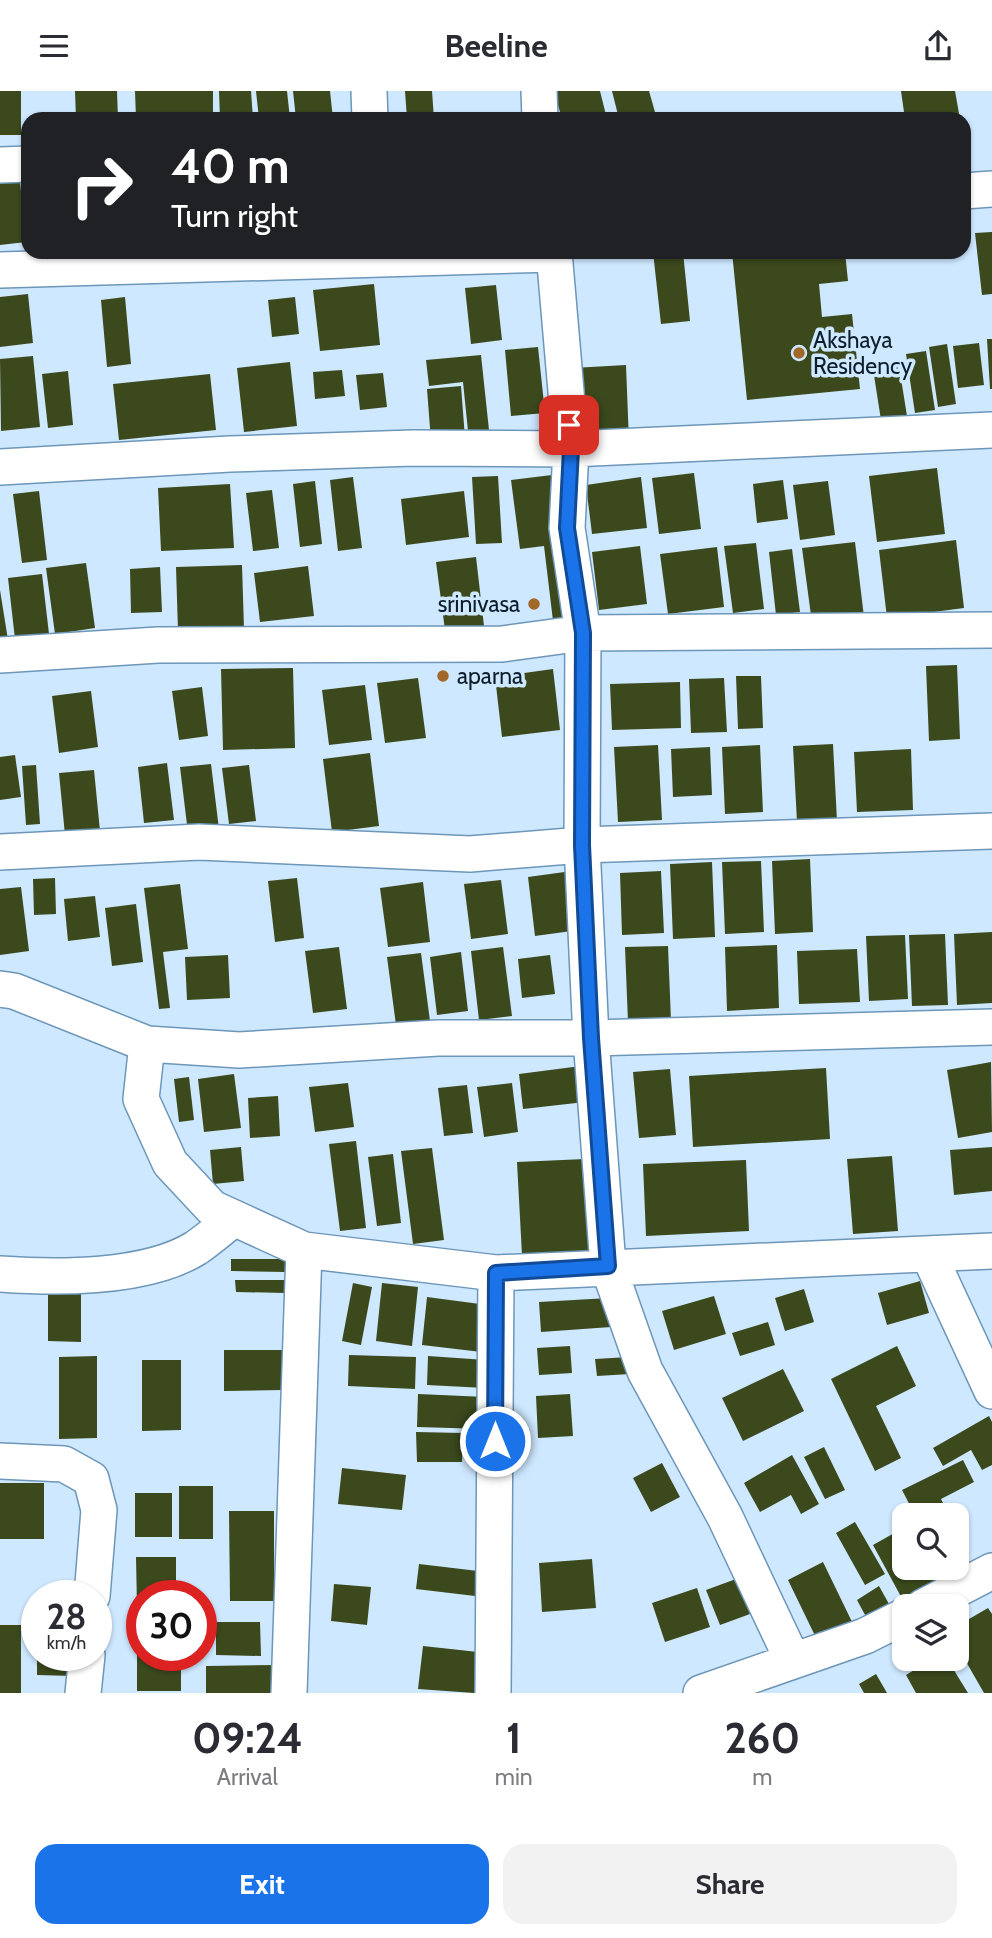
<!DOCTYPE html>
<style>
:root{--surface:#fff;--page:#f2f2f3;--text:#2b2b33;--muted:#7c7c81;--accent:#1a73e8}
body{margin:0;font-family:Cabin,sans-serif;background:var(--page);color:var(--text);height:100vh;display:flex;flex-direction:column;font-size:26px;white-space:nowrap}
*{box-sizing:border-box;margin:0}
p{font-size:23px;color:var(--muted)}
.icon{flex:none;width:38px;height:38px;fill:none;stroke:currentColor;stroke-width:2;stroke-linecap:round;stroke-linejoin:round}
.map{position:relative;height:1602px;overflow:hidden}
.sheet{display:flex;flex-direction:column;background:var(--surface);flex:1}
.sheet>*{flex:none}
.hud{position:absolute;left:21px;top:21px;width:950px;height:147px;border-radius:21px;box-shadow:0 2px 5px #0004;background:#202124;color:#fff;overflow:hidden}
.fabs{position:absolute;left:892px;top:1412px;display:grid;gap:14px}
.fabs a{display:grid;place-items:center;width:77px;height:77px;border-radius:14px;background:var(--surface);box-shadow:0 2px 5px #0004;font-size:35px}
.speed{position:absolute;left:21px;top:1489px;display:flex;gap:14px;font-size:35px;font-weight:700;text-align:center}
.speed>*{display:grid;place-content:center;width:91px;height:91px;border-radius:50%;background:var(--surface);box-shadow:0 2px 5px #0004;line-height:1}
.speed small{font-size:18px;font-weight:400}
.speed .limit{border:10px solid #d22;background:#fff;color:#111}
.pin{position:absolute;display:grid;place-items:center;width:60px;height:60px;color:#fff;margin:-30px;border-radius:14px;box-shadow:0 4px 10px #0006}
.me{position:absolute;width:77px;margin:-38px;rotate:0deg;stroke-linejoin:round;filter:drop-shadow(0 0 5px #0008)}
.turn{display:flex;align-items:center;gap:24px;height:147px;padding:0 35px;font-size:32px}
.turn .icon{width:91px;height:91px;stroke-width:2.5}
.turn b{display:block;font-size:49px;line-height:60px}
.eta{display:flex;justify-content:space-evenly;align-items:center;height:119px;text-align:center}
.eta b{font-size:42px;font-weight:700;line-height:49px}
.primary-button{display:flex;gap:14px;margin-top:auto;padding:14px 35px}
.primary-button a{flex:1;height:80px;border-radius:21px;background:var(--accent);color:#fff;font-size:28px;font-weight:700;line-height:80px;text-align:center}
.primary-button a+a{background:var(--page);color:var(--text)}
header{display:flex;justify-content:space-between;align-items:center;height:91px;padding:0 35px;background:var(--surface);font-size:32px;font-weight:700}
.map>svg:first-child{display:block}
.building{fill:#3b491d}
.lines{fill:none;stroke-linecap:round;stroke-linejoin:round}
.minor-casing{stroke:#6d96b9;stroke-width:38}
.minor{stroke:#fff;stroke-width:35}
.route-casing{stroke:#114b97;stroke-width:18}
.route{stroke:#1a73e8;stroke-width:12}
.poi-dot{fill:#a26828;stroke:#cee8ff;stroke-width:2.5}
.labels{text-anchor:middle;stroke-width:7;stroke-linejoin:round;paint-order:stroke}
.poi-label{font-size:23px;fill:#0d1e2b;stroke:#cee8ff;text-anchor:start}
</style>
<header><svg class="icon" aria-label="menu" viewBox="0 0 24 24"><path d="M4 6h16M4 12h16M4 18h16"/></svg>Beeline<svg class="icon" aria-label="share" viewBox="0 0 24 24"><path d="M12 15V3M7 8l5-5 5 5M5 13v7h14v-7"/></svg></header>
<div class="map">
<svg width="992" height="1602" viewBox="0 0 992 1602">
<rect width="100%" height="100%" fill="#cee8ff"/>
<!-- building -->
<path class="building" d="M0,0H21V44H0Z
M75,0H117L118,28H76Z
M135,0H213V28H136Z
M219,0H251L253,28H220Z
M256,0H287L290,28H259Z
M293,0H330L333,28H296Z
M405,0H432L434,28H407Z
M554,0H600L607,28H562Z
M612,0H649L657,28H619Z
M901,0H955L960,28H905Z
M19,80L26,151L0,154V81Z
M992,141V203L982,204L975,142Z
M653,161H683L690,230L661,233Z
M732,161H845L848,190L819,193L822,226L852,223L860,298L747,309Z
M374,193L380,254L320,260L313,199Z
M496,194L502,249L471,253L465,197Z
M28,203L33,252L0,256V206Z
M125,206L131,273L107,276L101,209Z
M295,206L299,243L272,246L268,209Z
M987,248H992V298H990Z
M979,252L984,294L958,297L953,255Z
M947,253L956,313L938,316L929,256Z
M538,256L545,322L511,325L505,259Z
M926,260L935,319L915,322L906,263Z
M481,264L489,339L468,340L463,291L429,295L426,269Z
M33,265L40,336L1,340L0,268Z
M290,271L297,335L244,341L237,277Z
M626,274L629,351L571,358L573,277Z
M899,275L907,325L881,329L873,278Z
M342,279L345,305L315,308L313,281Z
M68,280L73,334L48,337L42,283Z
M383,282L387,316L360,319L356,284Z
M210,283L216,339L119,349L113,293Z
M461,295L465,347L431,350L427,298Z
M937,377L945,443L877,451L869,385Z
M694,382L701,438L659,443L652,387Z
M552,384L571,536L554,538L544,455L520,458L511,389Z
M498,385L502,452L476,453L472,386Z
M353,386L362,457L338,460L330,389Z
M641,386L647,437L592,443L586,394Z
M783,389L788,428L757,432L753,393Z
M315,390L322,453L300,456L293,393Z
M828,390L835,444L800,449L793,394Z
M230,393L234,457L161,460L158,397Z
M272,399L279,457L253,460L246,402Z
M39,400L47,469L22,472L13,403Z
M464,400L469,446L406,454L401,408Z
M956,449L964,517L887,527L879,459Z
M855,451L864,526L812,532L802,457Z
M756,452L764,518L733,522L724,455Z
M640,455L647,513L599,519L592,461Z
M717,456L724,516L668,523L660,463Z
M792,458L800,521L776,524L769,461Z
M476,466L484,535L445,539L436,471Z
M86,472L95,537L55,543L46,477Z
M242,474L244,538L178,540L176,476Z
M308,475L314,525L260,531L254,482Z
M160,476L162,521L131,522L130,478Z
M42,483L49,543L15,548L8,487Z
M0,499L8,549L0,550Z
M957,574L960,648L929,650L926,575Z
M293,577L295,657L223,659L221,578Z
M553,578L560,639L502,646L495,586Z
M736,585H761L763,637L738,638Z
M418,587L426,647L385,652L377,592Z
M724,587L727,641L691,642L689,588Z
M680,591L681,637L612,639L610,593Z
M365,594L372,649L329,654L322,599Z
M202,596L208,645L179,649L172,600Z
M91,600L98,656L59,662L52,605Z
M833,653L837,730L797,731L793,655Z
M658,654L662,729L618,731L614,656Z
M760,654L763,721L725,723L722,656Z
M710,656L712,704L673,706L671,658Z
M911,658L913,719L857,721L854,661Z
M370,662L379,735L332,741L323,668Z
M15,664L21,706L0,709V666Z
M167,672L174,729L144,732L138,676Z
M211,673L219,738L188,742L180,676Z
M36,674L40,733L26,734L22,675Z
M249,674L256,730L229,733L222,677Z
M94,679L100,740L65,744L59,682Z
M810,768L813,841L775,843L772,770Z
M761,770L764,841L725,843L722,771Z
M712,771L715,846L673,848L670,773Z
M572,780L579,839L535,845L528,786Z
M661,780L664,842L622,844L620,782Z
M55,787L56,823L34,824L33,788Z
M297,787L304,847L275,851L268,790Z
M501,789L508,843L471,848L464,793Z
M423,791L430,851L388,856L380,797Z
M180,793L188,858L163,861L170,917L159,918L144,797Z
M21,796L29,860L0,864V798Z
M95,805L100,846L68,850L64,808Z
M136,813L143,871L112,875L105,817Z
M992,841V912L957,914L954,843Z
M945,843L948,914L912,915L909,844Z
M905,844L908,908L869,910L866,845Z
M777,854L779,917L727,920L725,856Z
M668,855L671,930L628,931L625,856Z
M339,856L347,918L313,922L305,860Z
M503,856L512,925L479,929L471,860Z
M857,858L860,911L799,913L797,860Z
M461,861L468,920L437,924L430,866Z
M421,862L430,930L396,934L387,866Z
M228,864L230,907L187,909L185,866Z
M550,864L555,903L522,907L518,868Z
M991,971L992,1041L958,1047L947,979Z
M581,975L585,1011L523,1018L519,983Z
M826,977L830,1048L693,1056L689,985Z
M670,978L676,1044L639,1047L633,981Z
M234,983L241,1037L204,1041L198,988Z
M189,986L194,1029L179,1031L174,988Z
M348,992L354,1036L315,1041L309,996Z
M512,992L518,1041L484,1046L477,996Z
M467,994L473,1042L444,1045L438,997Z
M278,1005L280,1045L250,1047L248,1007Z
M356,1050L366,1137L340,1140L329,1053Z
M241,1056L244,1090L213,1093L210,1059Z
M992,1056V1100L954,1104L950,1059Z
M432,1057L444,1149L413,1153L401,1060Z
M393,1063L401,1132L377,1135L368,1066Z
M892,1065L898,1140L853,1143L847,1068Z
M585,1068L590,1160L522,1164L517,1071Z
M746,1069L749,1140L646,1145L643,1073Z
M231,1168H285V1181L231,1180Z
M235,1189H286V1202L236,1201Z
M920,1190L929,1222L887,1234L878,1202Z
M48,1191H81V1251L48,1250Z
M353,1192L372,1196L361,1254L342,1250Z
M382,1192L418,1196L412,1255L376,1250Z
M804,1198L814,1231L785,1240L775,1207Z
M714,1205L726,1243L674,1259L662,1220Z
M427,1206L495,1215L490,1262L422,1254Z
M609,1207L611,1236L541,1241L539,1211Z
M768,1231L775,1254L740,1265L732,1242Z
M570,1255L572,1282L539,1284L537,1257Z
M897,1255L916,1295L876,1315L901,1367L875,1380L831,1288Z
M224,1259H282V1299L224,1300Z
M349,1264L416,1266L415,1298L348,1295Z
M97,1265V1347L59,1348V1266Z
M428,1265L486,1269L485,1297L427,1294Z
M629,1266L630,1283L597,1285L595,1268Z
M142,1269H181V1339L142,1340Z
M783,1278L804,1320L743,1350L722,1307Z
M418,1303L486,1306L485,1338L417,1336Z
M570,1303L573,1345L538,1347L536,1305Z
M989,1325L992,1331V1374L982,1379L971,1359L943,1375L933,1357Z
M416,1341L463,1342L462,1371H417Z
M824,1356L845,1399L825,1408L804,1366Z
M792,1364L819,1413L801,1423L791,1404L760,1421L744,1392Z
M963,1369L974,1391L941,1408L949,1424H915L902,1399Z
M662,1372L680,1406L651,1421L633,1387Z
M342,1377L406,1384L402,1419L338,1413Z
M0,1392H44V1448H0Z
M179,1395H213V1448H179Z
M135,1402H172V1446H135Z
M229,1420H274V1510H230Z
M855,1431L885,1483L865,1494L836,1442Z
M905,1436V1477H933L941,1492L905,1513L873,1454Z
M136,1466H176V1505H142V1517H137Z
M592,1468L596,1517L542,1521L539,1472Z
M823,1471L855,1537L820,1555L788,1489Z
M419,1473L478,1480L475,1505L416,1498Z
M736,1488L750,1523L720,1534L706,1499Z
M334,1493L371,1496L367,1534L331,1530Z
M879,1495L894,1522L871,1535L857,1509Z
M697,1497L710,1536L665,1551L652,1512Z
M988,1517L992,1523V1602H984L957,1555V1535Z
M137,1530H142V1564H181V1600H137Z
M216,1531H260L261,1565L216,1564Z
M0,1534H21V1602H0Z
M423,1555L478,1561L474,1602L418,1598Z
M37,1564H74V1585L37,1584Z
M932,1568H947L968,1602H916L906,1584Z
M279,1574V1602H206V1575Z
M876,1583L887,1602H864L859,1593Z"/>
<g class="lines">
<!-- minor casing -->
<g class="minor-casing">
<path id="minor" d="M369,0L370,28
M539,0L540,28
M0,74L28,73
M964,100L992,98
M554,161L571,358L567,437L583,542L582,754L591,947L608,1175L645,1280L725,1426L792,1568
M0,179L554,163
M0,376L230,363L413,357L571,358L992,339
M0,564L158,554L502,553L583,542L992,539
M0,761L199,751L470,763L582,754L992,740
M0,898L14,900L147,953L239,959L438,947H591L992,936
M147,953L141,1008L170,1072L212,1117L304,1159L496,1182L992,1160
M929,1164L992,1300
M0,1183C57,1187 146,1188 196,1157C209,1148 222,1137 234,1127
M0,1370L64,1373L91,1388L99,1419L92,1505
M923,1516L992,1480
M83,1602L87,1564
M289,1602L304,1159
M493,1602L496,1182
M701,1602L865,1545L905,1525"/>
</g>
<!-- minor -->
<use href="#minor" class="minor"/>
</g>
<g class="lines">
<!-- route casing -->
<g class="route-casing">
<path id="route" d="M495,1350L496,1182L608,1175L591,947L582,754L583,542L567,437L571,358L569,334"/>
</g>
<!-- route -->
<use href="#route" class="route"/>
</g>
<!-- markers -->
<g class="poi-dot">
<circle cx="799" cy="262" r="7"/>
<circle cx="534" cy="513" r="7"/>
<circle cx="443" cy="585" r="7"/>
</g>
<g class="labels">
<!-- poi labels -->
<g class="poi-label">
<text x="813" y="257">Akshaya<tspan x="813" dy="26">Residency</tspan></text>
<text x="520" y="521" text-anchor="end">srinivasa</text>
<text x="457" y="593">aparna</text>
</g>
</g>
</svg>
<div class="fabs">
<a><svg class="icon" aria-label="search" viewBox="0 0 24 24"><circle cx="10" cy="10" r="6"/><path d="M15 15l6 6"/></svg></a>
<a><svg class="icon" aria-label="layers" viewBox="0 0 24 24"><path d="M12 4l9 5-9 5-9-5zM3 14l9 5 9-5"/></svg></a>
</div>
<div class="speed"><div>28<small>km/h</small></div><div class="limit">30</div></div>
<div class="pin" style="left:569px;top:334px;background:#d93025"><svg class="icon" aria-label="arrive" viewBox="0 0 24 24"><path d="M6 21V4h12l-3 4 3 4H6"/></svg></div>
<svg class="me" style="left:495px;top:1350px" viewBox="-20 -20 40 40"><circle r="17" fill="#1a73e8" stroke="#fff" stroke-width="3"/><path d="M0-11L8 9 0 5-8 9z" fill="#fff"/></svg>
<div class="hud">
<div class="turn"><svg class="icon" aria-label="right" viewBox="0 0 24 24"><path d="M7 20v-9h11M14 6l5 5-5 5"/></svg><div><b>40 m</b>Turn right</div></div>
</div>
</div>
<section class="sheet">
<div class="eta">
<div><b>09:24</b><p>Arrival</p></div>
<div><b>1</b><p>min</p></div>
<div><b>260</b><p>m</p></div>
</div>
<div class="primary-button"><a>Exit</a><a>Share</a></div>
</section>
